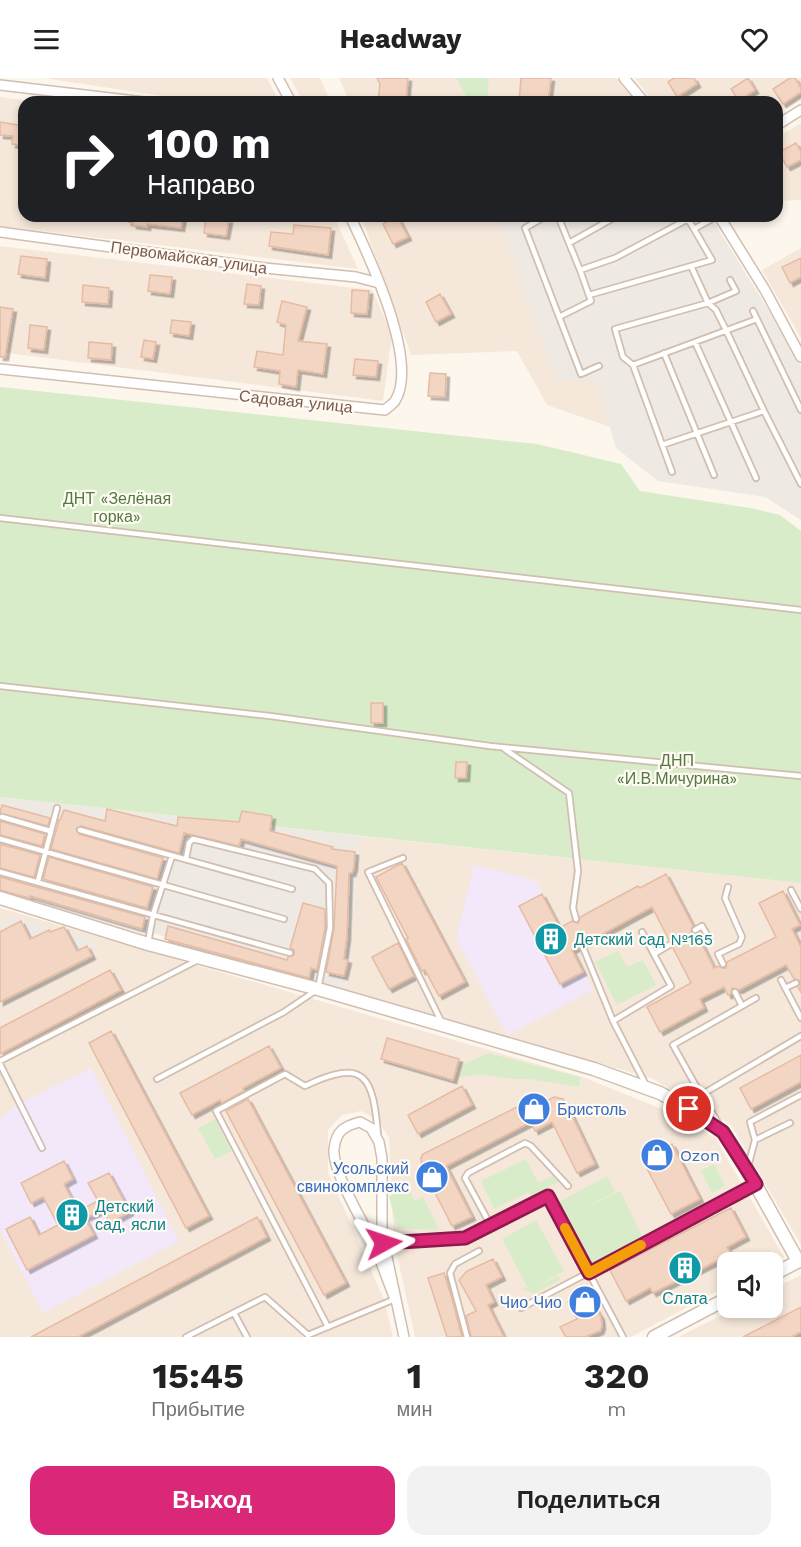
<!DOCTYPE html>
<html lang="ru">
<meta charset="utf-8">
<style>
:root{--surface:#fff;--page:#f2f2f2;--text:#222;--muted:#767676;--accent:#db2777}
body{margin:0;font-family:"Work Sans",sans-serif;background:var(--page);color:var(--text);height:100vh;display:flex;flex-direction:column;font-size:22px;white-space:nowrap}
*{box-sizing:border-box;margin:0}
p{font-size:20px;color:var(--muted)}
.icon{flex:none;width:33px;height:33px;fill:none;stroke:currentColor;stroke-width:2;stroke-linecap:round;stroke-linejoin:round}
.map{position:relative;height:1259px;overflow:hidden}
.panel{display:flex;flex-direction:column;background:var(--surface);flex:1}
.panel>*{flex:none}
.banner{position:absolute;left:18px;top:18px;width:765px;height:126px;border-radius:18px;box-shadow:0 3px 9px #0003;background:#202124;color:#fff;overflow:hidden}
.tools{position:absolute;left:717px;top:1174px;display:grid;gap:12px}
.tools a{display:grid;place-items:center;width:66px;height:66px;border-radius:12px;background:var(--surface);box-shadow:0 3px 9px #0003;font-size:30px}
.pin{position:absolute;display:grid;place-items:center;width:51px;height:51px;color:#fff;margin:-26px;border:3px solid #fff;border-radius:50%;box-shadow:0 2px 6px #0007}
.me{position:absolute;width:66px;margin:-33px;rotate:85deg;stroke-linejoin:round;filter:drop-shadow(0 0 4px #0008)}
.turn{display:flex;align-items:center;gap:21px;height:126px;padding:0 30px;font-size:27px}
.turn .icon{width:78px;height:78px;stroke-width:2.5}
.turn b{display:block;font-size:42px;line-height:51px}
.eta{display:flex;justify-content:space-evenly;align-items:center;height:102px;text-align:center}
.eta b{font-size:36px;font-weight:700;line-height:42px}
.cta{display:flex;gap:12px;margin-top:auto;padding:12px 30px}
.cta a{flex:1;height:69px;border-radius:18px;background:var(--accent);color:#fff;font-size:24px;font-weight:700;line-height:69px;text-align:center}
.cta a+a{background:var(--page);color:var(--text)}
header{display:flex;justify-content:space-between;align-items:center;height:78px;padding:0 30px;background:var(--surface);font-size:27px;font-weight:700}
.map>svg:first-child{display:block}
.residential{fill:#f5e8da}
.industrial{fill:#efe9e4}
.education{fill:#f3e8fa}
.green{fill:#d8ecc9}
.building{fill:#f3d5c3;stroke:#e6bba3;stroke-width:1.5;filter:url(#shadow)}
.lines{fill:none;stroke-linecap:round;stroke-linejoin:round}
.service-casing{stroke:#d1beb0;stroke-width:8}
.minor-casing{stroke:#d1beb0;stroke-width:12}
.tertiary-casing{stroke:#d1beb0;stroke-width:15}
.service{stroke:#fff;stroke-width:4.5}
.minor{stroke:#fff;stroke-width:9}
.tertiary{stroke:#fff;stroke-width:12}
.route-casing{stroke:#8e194d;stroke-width:15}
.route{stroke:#db2777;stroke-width:10}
.slow{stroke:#f59e0b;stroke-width:10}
.labels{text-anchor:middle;stroke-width:4.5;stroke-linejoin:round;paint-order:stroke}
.street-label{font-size:16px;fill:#7a5c4d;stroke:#fffaf3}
.park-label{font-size:16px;fill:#537a41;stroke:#fffaf3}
.culture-label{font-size:16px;fill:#0d838f;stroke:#fffaf3;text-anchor:start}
.shop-label{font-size:16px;fill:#366cbe;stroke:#fffaf3;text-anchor:start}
</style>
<header><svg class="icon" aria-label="menu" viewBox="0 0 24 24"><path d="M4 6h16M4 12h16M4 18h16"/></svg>Headway<svg class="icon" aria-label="heart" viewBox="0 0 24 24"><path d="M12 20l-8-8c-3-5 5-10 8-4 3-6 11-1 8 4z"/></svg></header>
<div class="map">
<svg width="801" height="1259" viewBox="0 0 801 1259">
<defs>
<filter id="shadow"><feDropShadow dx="3.5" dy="3.5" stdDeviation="0" flood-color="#0004"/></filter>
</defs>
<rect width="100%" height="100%" fill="#fdf6ec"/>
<!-- residential -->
<path class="residential" d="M43,0H267L279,24H204Z
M290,0H320L331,24H303Z
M339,0H616L637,24H350Z
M635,0H801V20L777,35V24H653Z
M0,19L39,24H24V138H334L358,191L0,148Z
M801,45V122L777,123V60Z
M361,138H705L801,416L547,327L517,273L411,277Z
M0,168L372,212L392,256L383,323L0,274Z
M801,170V260L762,192Z
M360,758L801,805V1167L731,1047L651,1000L346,912Z
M0,830L585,1000L684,1040L716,1061L784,1179L772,1185H728L727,1208L631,1259H415L394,1163L389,1060L378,1042L361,1033L342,1037L328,1052V1094L385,1224L393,1259H0Z
M801,1197V1259H678L736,1230H772L773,1211Z"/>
<!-- industrial -->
<path class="industrial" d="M501,138H710L776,244L801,289V442L765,419L658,403L616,370L597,303H557L498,140Z
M0,719L360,758L346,912L0,810Z
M14,839L92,861L96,878L0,927V846Z"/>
<!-- education -->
<path class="education" d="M474,787L536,802L593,912L507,957L456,860Z
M91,990L179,1163L43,1235L0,1152V1041L18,1026Z"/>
<!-- green -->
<path class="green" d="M456,0H489L487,24L469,23Z
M0,309L537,366L621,386L640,413L750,430L780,437L801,453V805L0,719Z
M618,873L627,889L643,882L656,907L617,927L595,884Z
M488,975L580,999L579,1009L529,1001H514L480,996L460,999L463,987Z
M215,1041L232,1073L215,1081L198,1050Z
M526,1081L538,1105L552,1098L558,1104L554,1108L553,1106L531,1119L529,1114L494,1131L481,1103Z
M714,1086L725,1108L712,1115L701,1093Z
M607,1098L615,1114L576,1135L620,1113L643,1160L592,1185L586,1182L557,1125Z
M407,1109L415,1123L423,1119L439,1152L397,1150L389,1118Z
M536,1142L564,1193L530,1212L558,1198L560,1202L534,1216L521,1210L525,1209L529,1212L502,1161Z"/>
<!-- building -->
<path class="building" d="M377,0H408L406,24H378L380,6Z
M521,0H551L548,24H519Z
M674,0H694L697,6L677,19L668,4Z
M748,0L755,12L739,23L731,11Z
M790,0H795L801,10V14L783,26L773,11Z
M0,44L24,48V67L12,66L13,58L0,57Z
M796,65L801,74V82L787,89L779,74Z
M128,138H183L181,150L147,146V149L133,147V145L128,144Z
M397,138L408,159L393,166L383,146Z
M206,139L229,142L226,158L204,155Z
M294,147L331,150L328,177L269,168L271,154L293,156Z
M21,178L47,181L45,200L18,196Z
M801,180V199L790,205L782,189Z
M150,197L172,199L170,216L148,213Z
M247,206L261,208L259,227L244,226Z
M83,207L109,210L108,226L82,224Z
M352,212L369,213L367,236L351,235Z
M440,216L451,236L436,244L426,224Z
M282,223L307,229L298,263L327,266L323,296L298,292L296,309L279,306L280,293L254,289L257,273L283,277L286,247L277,244Z
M0,229L13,231L5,279H0Z
M172,242L191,244L189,258L170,255Z
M30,247L47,249L44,272L28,270Z
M144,262L156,264L153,281L141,279Z
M89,264L112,266L111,282L88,280Z
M355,281L378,283L376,299L353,297Z
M430,295L446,296L445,319L428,318Z
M371,625H383V645H371Z
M456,684H467L466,700H455Z
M2,727L50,740L48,748L0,735Z
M107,731L177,748L178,739L239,744L242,733L272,738L270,753L333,769L332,771L355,774L354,789L352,795H349L347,859L344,881L348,882L344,898L326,894L334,851L337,788L241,761L239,768L184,755L179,775L81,748L76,751L79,756L163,780L157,801L51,771L59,742H60L64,732L105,743Z
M0,743L45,756L42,768L0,757Z
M0,766L40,777L34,799L0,790Z
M49,779L153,809L147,830L43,801Z
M402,785L465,904L439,918L425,892L422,893L406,861L408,860L376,799Z
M666,796L693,848L691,854L697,856L714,890L719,888L722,890H726L727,884L776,859L759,825L783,813L800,847L792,851L801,869V915L798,909L800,903L794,901L786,887L739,912L732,910L731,916L728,917L724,909L700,921L704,930L660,954L647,929L691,905L673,870L675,864L669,862L652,829L586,865L582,863L579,864L578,869L572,872L583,894L560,906L519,828L542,816L560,850L572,843L578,845L580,839L638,808L640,810Z
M0,799L145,839L142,851L30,818L29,820L0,812Z
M303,825L325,831V850L317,892L311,890L309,900L165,861L168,848L287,882L288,879L294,877V872L290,870Z
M21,843L30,861L49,852L50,854L64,849L77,873L87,868L92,878L0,924V854Z
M398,865L414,898L389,911L372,879Z
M110,892L121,912L0,976V950Z
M111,953L209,1138L186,1150L89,965Z
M387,960L459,981L453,1002L381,981Z
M269,968L281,990L243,1010L244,1013L222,1025L220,1022L192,1037L180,1015Z
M801,977V1004L751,1031L740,1010Z
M462,1008L472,1027L418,1056L408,1037Z
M554,1019L563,1021L566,1025L595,1086L577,1095L552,1044L535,1053L531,1044L446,1088L472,1139L452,1148L422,1089L421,1080L423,1076L521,1027L525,1034Z
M248,1021L346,1205L324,1217L226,1033Z
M672,1066L700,1121L671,1136L642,1081Z
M64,1083L73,1101L64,1106L78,1133L98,1123L88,1105L109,1095L130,1134L110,1145L103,1132L85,1140L94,1157L27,1192L6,1151L30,1139L39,1157L58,1147L43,1119L31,1125L21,1105Z
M731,1130L746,1159L727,1169L731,1176L653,1215L650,1210L626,1223L610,1192Z
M257,1139L267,1159L78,1259H31Z
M493,1181L502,1199L486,1207L494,1224L488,1227L504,1259H471L466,1238L476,1233L459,1202L467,1193Z
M444,1195L452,1221L462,1259H447L428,1200Z
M586,1214L601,1239L602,1248L600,1253L585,1259H566L560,1249L577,1241L568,1224Z
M801,1229V1254L791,1259H743Z"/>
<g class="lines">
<!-- service casing -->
<g class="service-casing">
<path id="service" d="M546,138L525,150L581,296L599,288
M558,138L580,192L615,180L688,141
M686,138L694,151L717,138
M569,165L617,138
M691,188L708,225L716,232L726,252L764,333L801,406
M589,217L712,182L694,151
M753,233L801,332
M559,239L591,223L580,192
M695,264L756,400
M664,275L714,397
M633,287L757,241
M662,367L764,333
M672,394L633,287L623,279L615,251L708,225L736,213L730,202
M0,440L801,532
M0,608L270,638L490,668L801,698
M503,670L569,715L578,793L573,830L576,841
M2,739L50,753
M80,752L292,811
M0,761L284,841
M403,780L368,794L441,943
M0,794L290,875
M38,803L57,730
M791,812L801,831
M695,852L702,848L710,862
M148,865L153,837L172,778
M582,867L613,943L646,1007
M654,876L671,866
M723,886L718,876L739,866L742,859L725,820L728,809
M781,902L801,940
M785,910L796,905
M742,928L756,920
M613,943L671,908L642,854
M0,983L196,883
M0,986L42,1070
M157,1001L284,934L318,911L330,850L329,805L315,791L193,761L189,765L186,781
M701,1017L673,967L742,928L735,914
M719,1046L701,1017L801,958
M755,1062L790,1045
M748,1089L755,1062L750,1044L801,1017
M491,1148L465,1100L468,1095L525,1065L531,1068L568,1108
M383,1165L465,1160L548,1118L623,1259
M521,1230L754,1108
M234,1235L247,1259
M328,1249L216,1033L285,996L305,1008C366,979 373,999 378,1057
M186,1259L265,1219L308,1257L395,1221
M467,1259L450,1195L455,1186L479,1173"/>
</g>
<!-- minor casing -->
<g class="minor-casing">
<path id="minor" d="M278,0L291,24
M624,0L644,24
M0,7L144,24
M777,47L801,32
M719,138L765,212L801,279
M0,154L265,190L356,199L379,205
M0,291L385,332C388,329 393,326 395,323C420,284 368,176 350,138
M395,1221C388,1204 382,1186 375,1169C365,1146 332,1095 334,1071C336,1053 344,1048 360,1044L371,1050L379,1064L382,1080V1156L404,1259"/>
</g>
<!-- tertiary casing -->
<g class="tertiary-casing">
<path id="tertiary" d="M0,820L148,866L318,911L594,991L660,1015L689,1031L723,1054L743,1084L798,1183
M772,1197L801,1182
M654,1259L728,1220"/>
</g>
<!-- service -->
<use href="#service" class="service"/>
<!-- minor -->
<use href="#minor" class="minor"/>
<!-- tertiary -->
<use href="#tertiary" class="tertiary"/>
</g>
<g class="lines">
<!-- route casing -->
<g class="route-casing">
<path id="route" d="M384,1165L465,1160L548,1118L589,1195L756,1106L723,1054L689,1031"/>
</g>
<!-- route -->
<use href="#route" class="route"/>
<!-- slow -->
<path class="slow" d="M565,1150L589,1195L641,1167"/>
</g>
<!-- icons -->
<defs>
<g id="building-disc" transform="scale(1.725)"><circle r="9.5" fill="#0f9aa8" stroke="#fffaf3"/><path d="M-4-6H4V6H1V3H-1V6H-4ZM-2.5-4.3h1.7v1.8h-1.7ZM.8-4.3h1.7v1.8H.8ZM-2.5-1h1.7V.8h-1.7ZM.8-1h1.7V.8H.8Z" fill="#fff"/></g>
<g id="shop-disc" transform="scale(1.725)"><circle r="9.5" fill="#3f7fe0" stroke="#fffaf3"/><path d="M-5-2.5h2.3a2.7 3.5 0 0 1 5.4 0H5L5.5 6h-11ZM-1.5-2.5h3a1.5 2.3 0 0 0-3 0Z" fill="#fff"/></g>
</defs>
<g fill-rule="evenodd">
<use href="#building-disc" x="551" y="861"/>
<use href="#shop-disc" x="534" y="1031"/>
<use href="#shop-disc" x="657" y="1077"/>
<use href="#shop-disc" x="432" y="1099"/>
<use href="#building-disc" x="72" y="1137"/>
<use href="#building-disc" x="685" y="1190"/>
<use href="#shop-disc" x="585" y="1224"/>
</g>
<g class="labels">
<!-- street labels -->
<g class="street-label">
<text transform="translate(189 179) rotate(8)" y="6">Первомайская улица</text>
<text transform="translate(296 323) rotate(6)" y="6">Садовая улица</text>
</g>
<!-- park labels -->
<g class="park-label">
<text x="117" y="426">ДНТ «Зелёная<tspan x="117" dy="18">горка»</tspan></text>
<text x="677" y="688">ДНП<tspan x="677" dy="18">«И.В.Мичурина»</tspan></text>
</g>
<!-- culture labels -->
<g class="culture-label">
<text x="574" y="867">Детский сад №165</text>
<text x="95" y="1134">Детский<tspan x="95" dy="18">сад, ясли</tspan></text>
<text x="685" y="1226" text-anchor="middle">Слата</text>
</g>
<!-- shop labels -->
<g class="shop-label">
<text x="557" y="1037">Бристоль</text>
<text x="680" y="1083">Ozon</text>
<text x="409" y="1096" text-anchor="end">Усольский<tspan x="409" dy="18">свинокомплекс</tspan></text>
<text x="562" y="1230" text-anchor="end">Чио Чио</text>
</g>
</g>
</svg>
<div class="tools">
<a><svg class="icon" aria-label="sound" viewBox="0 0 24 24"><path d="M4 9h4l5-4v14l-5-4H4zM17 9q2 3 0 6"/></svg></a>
</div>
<div class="pin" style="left:689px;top:1031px;background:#d93025"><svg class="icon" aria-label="arrive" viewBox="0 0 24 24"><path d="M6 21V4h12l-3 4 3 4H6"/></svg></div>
<svg class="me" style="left:384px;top:1165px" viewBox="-20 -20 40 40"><path d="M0-17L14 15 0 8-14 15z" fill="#db2777" stroke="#fff" stroke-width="4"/></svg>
<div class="banner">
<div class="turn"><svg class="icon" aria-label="right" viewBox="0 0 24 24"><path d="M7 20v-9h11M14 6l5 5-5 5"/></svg><div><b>100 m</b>Направо</div></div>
</div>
</div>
<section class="panel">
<div class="eta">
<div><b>15:45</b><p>Прибытие</p></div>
<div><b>1</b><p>мин</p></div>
<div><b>320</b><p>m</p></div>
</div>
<div class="cta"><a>Выход</a><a>Поделиться</a></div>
</section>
